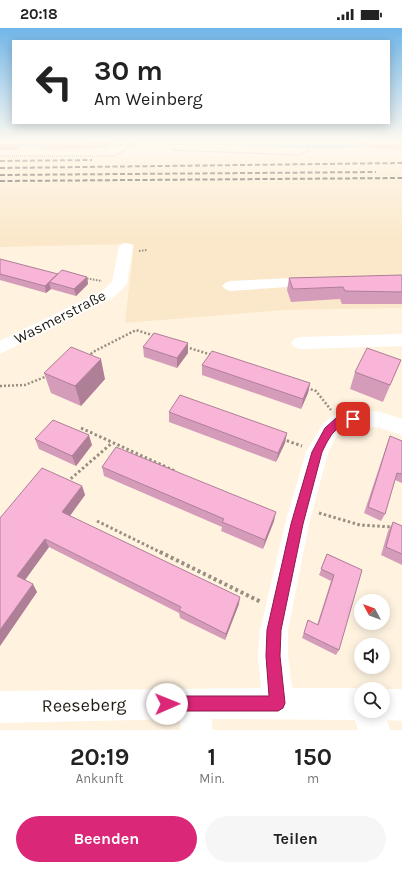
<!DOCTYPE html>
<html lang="de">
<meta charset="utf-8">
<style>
:root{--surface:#fff;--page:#f6f6f6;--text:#222;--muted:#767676;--accent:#db2777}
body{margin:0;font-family:Karla,sans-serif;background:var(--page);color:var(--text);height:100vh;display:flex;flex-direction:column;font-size:15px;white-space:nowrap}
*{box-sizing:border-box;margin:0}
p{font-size:13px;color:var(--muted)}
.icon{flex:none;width:22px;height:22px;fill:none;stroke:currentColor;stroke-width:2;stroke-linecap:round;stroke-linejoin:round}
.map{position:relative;height:702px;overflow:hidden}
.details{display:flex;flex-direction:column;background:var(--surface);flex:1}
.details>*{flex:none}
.hud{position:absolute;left:12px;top:12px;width:378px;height:84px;border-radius:0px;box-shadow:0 2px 10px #0003;background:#fff;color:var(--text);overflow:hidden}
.needle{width:26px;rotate:311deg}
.buttons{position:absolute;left:354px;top:566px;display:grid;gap:8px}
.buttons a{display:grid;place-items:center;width:36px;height:36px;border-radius:50%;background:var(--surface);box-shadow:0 2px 10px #0003;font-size:20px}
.pin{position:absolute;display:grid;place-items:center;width:34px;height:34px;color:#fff;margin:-17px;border-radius:8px;box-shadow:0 2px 6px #0006}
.me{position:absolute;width:44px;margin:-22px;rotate:89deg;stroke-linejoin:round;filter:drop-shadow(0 0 3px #0008)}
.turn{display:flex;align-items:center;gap:14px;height:84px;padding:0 16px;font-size:18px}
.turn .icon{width:52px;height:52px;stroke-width:2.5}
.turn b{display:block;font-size:28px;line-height:34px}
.eta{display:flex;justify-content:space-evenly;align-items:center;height:68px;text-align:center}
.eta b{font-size:24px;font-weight:700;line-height:28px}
.cta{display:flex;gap:8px;margin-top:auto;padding:8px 16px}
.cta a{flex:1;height:46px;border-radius:24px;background:var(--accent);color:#fff;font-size:16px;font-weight:700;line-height:46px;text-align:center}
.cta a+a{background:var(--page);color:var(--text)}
.status{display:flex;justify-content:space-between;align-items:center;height:28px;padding:0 20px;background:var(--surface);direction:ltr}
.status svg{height:11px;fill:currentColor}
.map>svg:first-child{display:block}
.built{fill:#fbe8ca}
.water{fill:#60b9eb}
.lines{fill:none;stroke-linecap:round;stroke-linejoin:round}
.path-far4{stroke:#988f81;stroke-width:1.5;stroke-dasharray:1 1;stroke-linecap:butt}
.path-far3{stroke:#988f81;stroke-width:2;stroke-dasharray:1.5 1.5;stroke-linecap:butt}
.path-far2{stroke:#988f81;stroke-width:2.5;stroke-dasharray:2 2;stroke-linecap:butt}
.path-far1{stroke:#988f81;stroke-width:3;stroke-dasharray:2.5 2.5;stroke-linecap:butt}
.path{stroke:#988f81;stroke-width:4;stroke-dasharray:3 3;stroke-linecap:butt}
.minor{fill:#fff;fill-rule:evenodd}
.rail{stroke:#3c362c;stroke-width:2;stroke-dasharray:5 2.5;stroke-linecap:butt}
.wall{fill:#d59cba}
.shaded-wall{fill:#ae7f97}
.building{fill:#f8b5d8;stroke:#ae7f97}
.route{fill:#db2777;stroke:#8e194d}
.labels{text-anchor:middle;stroke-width:3;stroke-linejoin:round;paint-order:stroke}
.street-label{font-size:15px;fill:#211c13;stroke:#fff}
.near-street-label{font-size:18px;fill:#211c13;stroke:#fff}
</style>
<div class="status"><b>20:18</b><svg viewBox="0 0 49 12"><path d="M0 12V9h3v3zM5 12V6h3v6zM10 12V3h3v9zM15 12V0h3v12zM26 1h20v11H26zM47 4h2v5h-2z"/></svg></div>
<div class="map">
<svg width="402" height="702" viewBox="0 0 402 702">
<rect width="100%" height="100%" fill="#fff3e0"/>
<!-- built -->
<path class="built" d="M402,128V280L283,282L125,295L134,216L0,219V129Z"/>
<!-- water -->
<path class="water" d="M402,113C343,126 280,118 221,117C147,116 74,119 0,118V114Z"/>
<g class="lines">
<!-- path-far4 -->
<path class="path-far4" d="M171,122L299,127L310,122L307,113
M0,128H116L131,118L130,113"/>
<!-- path-far3 -->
<path class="path-far3" d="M139,223L147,222
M84,250L102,253"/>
<!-- path-far2 -->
<path class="path-far2" d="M186,319L212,327
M88,329L93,324L136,302L155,308
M0,358L25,357L47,348
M307,360L316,363L331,382"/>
<!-- path-far1 -->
<path class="path-far1" d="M81,400L175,443
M282,411L302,418
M67,454L112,415
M319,485L360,497L392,499
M97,493L162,525"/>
<!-- path -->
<path class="path" d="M160,524L261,574"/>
<!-- minor -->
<path class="minor" d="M126,215L131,216L133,219L127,256L114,269L0,326V313L102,263L112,254L119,219L121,216Z
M313,249L318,251L321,254L318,257L230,263L225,261L222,258L225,255L230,253Z
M402,306V318L300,321L294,319L291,315L294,311L300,309Z
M366,382L381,384L402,391V407L380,400L366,398L345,400L336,409L328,425L309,496L288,602V628L292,660H361V683H383L382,661H402V693L387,692L390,702H358L355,692L212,691V702H180V691L0,695V663L261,660L258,628L260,602L285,496L306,424L322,397L333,387Z"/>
<!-- rail -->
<path class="rail" d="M0,133L92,132
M0,140L402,135
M0,147L376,144
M0,153L402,150"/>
</g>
<!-- wall -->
<path class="wall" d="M0,113H23L18,122H0Z
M41,113H111L108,120L41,121L40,116Z
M363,113H402V121L368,120Z
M0,231L58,247L87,249L88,256L76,268L51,261L46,265L0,252Z
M402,247V276H342L340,271L291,274L287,262L289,250Z
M143,319L188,325L177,340L144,329Z
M401,332L383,374L350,361L355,344Z
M202,337L310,355L308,365L301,381L202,347Z
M44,345L105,351L81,378L51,365Z
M169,384L285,415L276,434L169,394Z
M390,408L402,413V455L395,452L385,486L381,493L364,485L387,416Z
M35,411L92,417L76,438L39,421Z
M102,439L274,493L263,521L221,503L222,499L104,448Z
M82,458L85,467L70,488L239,576L225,612L180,590L179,585L49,519L25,552L37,564L0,618V490Z
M393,494L402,498V537L381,527L388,503Z
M327,526L362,542L339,622L336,627L302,610L308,592L317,597L331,553L319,547Z"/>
<!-- shaded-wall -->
<path class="shaded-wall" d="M19,113H23L18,122L17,117Z
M108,113H111L108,120L107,115Z
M87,249L88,256L76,268L74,261Z
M49,254L51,261L46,265L45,258Z
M188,315V325L177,340V330Z
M101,331L105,351L81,378L75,358Z
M310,355L308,365L301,381L303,371Z
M287,405L285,415L276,434L278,425Z
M89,407L92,417L76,438L72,428Z
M82,458L85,467L66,493L62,484Z
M276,484L274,493L263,521L265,512Z
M45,511L49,519L22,556L17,548Z
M33,556L37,564L0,618V602Z
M240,569L239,576L225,612L226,606Z"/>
<!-- building -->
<path class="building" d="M0,113H19L17,117H0Z
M41,113H108L107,115L40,116Z
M366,113H402V117H369Z
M0,231L58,246L45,258L0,246Z
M62,242L87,249L74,261L49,254Z
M402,247V264L345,263L343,259L293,261L289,250Z
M154,305L188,315L177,330L143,319Z
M71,319L101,331L75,358L44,345Z
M367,320L401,332L390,357L355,344Z
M212,323L310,355L303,371L202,337Z
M180,367L287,405L278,425L169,384Z
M53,392L89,407L72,428L35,411Z
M390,408L402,413V446L397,445L385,486L368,479Z
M116,419L276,484L265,512L222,494L224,491L102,439Z
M42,440L82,458L62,484L240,569L226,606L179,582L181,579L45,511L17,548L33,556L0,602V490Z
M393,494L402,498V526L386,519Z
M327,526L362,542L339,622L304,605L308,592L318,597L334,547L321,541Z"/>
<!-- sky -->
<linearGradient id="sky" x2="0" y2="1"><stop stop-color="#71b6e9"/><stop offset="0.54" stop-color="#fffaf1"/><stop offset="1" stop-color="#fffaf1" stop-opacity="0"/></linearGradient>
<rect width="402" height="211" fill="url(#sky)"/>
<!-- route -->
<path class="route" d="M353,387L356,388L358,391L356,393L342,396L332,406L327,414L322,424L303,496L281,602L280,628L285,675L283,680L278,683H167L162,681L160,676L162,670L167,668H269L266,628L267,602L291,496L312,424L325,400L336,390Z"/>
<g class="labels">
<!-- street labels -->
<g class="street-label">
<text transform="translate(60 289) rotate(-27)" y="5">Wasmerstraße</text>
</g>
<!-- near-street labels -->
<g class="near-street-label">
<text transform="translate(84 677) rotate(-1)" y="6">Reeseberg</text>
</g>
</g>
</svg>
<div class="buttons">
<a><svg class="needle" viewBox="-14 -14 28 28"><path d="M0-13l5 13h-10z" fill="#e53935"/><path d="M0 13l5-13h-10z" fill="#767676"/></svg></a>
<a><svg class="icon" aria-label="sound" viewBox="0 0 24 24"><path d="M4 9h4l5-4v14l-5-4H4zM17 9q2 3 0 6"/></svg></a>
<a><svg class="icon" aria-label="search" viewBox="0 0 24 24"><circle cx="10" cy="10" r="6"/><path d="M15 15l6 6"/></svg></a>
</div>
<div class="pin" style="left:353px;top:391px;background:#d93025"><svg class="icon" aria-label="arrive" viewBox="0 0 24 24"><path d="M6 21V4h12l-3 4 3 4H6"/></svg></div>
<svg class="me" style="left:167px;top:676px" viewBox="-20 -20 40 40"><circle r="19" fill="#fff"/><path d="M0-13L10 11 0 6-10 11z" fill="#db2777"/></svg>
<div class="hud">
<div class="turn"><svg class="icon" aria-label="left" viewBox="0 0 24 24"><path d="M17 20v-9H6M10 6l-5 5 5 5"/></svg><div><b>30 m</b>Am Weinberg</div></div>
</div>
</div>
<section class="details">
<div class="eta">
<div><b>20:19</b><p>Ankunft</p></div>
<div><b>1</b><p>Min.</p></div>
<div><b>150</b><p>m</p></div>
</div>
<div class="cta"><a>Beenden</a><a>Teilen</a></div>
</section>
